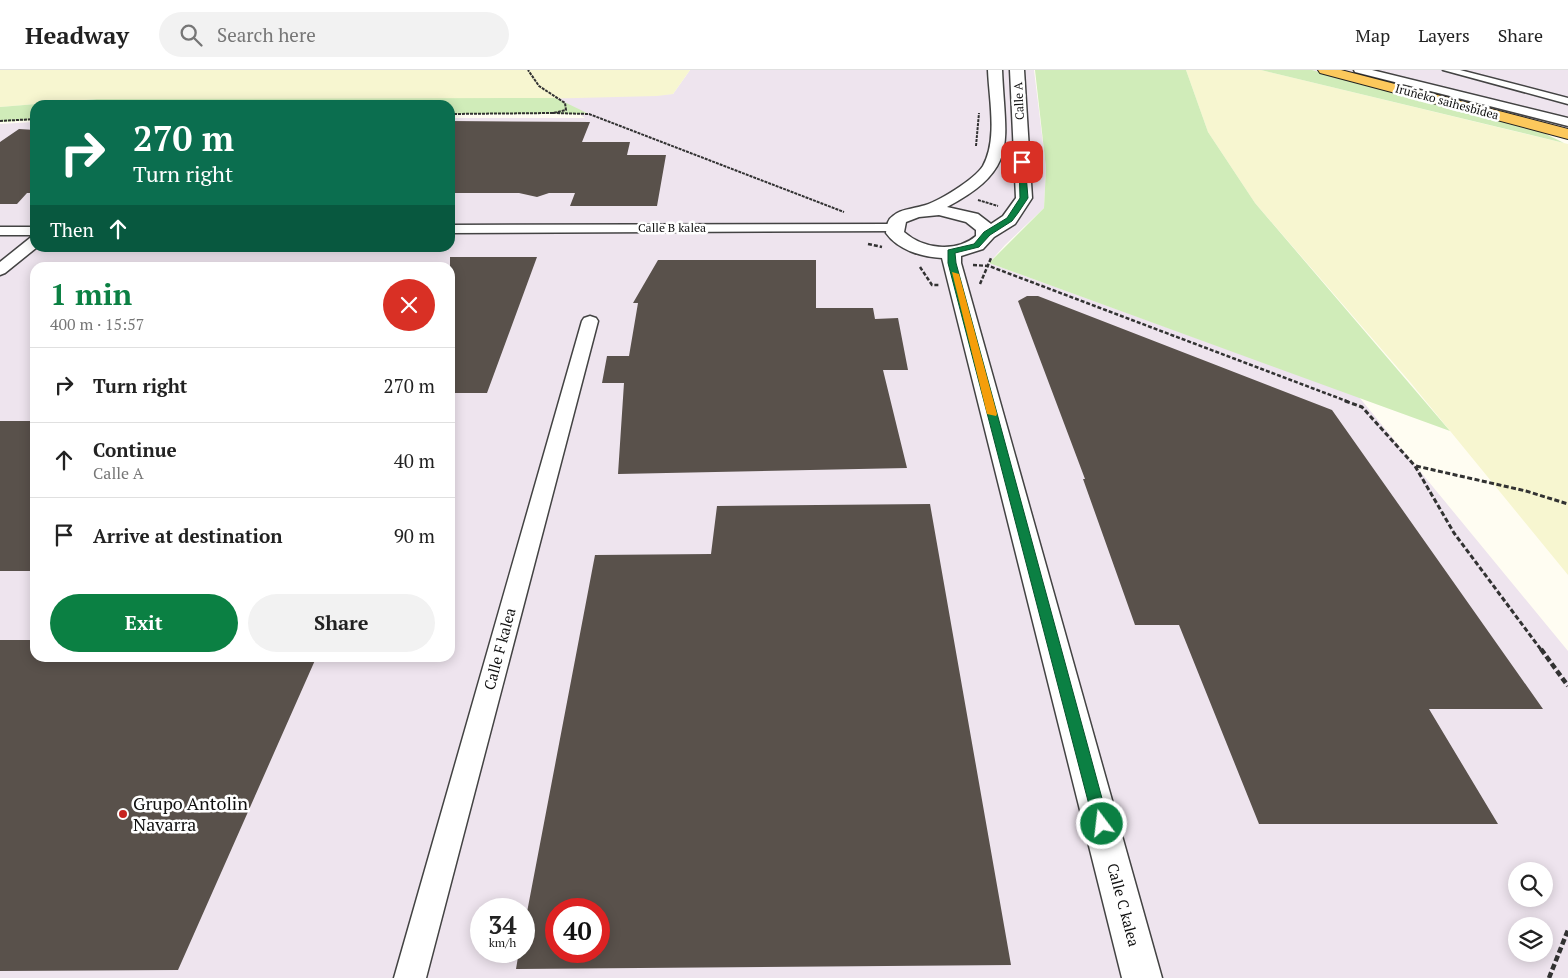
<!DOCTYPE html>
<meta charset="utf-8">
<style>
:root{--surface:#fff;--page:#f2f2f2;--text:#222;--muted:#767676;--line:#e0e0e0;--accent:#0b8043}
body{margin:0;font-family:"PT Serif",serif;background:var(--page);color:var(--text);height:100vh;display:flex;flex-direction:column;font-size:19px;white-space:nowrap}
*{box-sizing:border-box;margin:0}
p{font-size:16px;color:var(--muted)}
.icon{flex:none;width:28px;height:28px;fill:none;stroke:currentColor;stroke-width:2;stroke-linecap:round;stroke-linejoin:round}
.map{position:relative;flex:1;overflow:hidden}
.drawer{position:absolute;left:30px;top:192px;width:425px;height:400px;display:flex;flex-direction:column;background:var(--surface);border-radius:15px;box-shadow:0 2px 12px #0003}
.drawer>*{flex:none}
.banner{position:absolute;left:30px;top:30px;width:425px;height:152px;border-radius:15px;box-shadow:0 2px 12px #0003;background:#0b6e4f;color:#fff;overflow:hidden}
.buttons{position:absolute;left:1508px;top:792px;display:grid;gap:10px}
.buttons a{display:grid;place-items:center;width:45px;height:45px;border-radius:50%;background:var(--surface);box-shadow:0 2px 12px #0003;font-size:25px}
.speed{position:absolute;left:470px;top:828px;display:flex;gap:10px;font-size:25px;font-weight:700;text-align:center}
.speed>*{display:grid;place-content:center;width:65px;height:65px;border-radius:50%;background:var(--surface);box-shadow:0 2px 12px #0003;line-height:1}
.speed small{font-size:12px;font-weight:400}
.speed .limit{border:8px solid #d22;background:#fff;color:#111}
.pin{position:absolute;display:grid;place-items:center;width:42px;height:42px;color:#fff;margin:-21px;border-radius:10px;box-shadow:0 2px 8px #0006}
.me{position:absolute;width:55px;margin:-28px;rotate:345deg;stroke-linejoin:round;filter:drop-shadow(0 0 4px #0008)}
.turn{display:flex;align-items:center;gap:18px;height:105px;padding:0 20px;font-size:22px}
.turn .icon{width:65px;height:65px;stroke-width:2.5}
.turn b{display:block;font-size:35px;line-height:42px}
.then{display:flex;align-items:center;height:48px;padding:0 20px;background:#0003;gap:10px;font-size:19px}
.round{display:grid;place-items:center;flex:none;width:52px;height:52px;border-radius:26px;background:var(--page)}
.headline{display:flex;align-items:center;justify-content:space-between;height:85px;padding:0 20px}
h1{font-size:30px;font-weight:600;line-height:38px;color:var(--accent)}
.action{display:flex;gap:10px;margin-top:auto;padding:10px 20px}
.action a{flex:1;height:58px;border-radius:30px;background:var(--accent);color:#fff;font-size:20px;font-weight:600;line-height:58px;text-align:center}
.action a+a{background:var(--page);color:var(--text)}
ul{padding:0;list-style:none}
li{display:flex;align-items:center;gap:15px;height:75px;padding:0 20px;border-top:1px solid var(--line)}
li div{flex:1}
li b{display:block;font-size:19px}
li em{font-style:normal}
header{display:flex;align-items:center;gap:30px;box-sizing:border-box;height:70px;padding:0 25px;background:var(--surface);border-bottom:1px solid var(--line)}
header strong{font-size:24px}
nav{display:flex;gap:28px;margin-inline-start:auto;font-size:18px}
.search{width:350px;height:45px;background:var(--page);display:flex;align-items:center;gap:12px;box-sizing:border-box;padding:0 18px;border-radius:28px;color:var(--muted);font-size:19px}
.map>svg:first-child{display:block}
.industrial{fill:#eee4ee;fill-rule:evenodd}
.farmland{fill:#f7f6d0}
.green{fill:#d0ecb9}
.building{fill:#59514b;fill-rule:evenodd}
.lines{fill:none;stroke-linecap:round;stroke-linejoin:round}
.minor-casing{stroke:#434343;stroke-width:3}
.tertiary-casing{stroke:#434343;stroke-width:3}
.trunk-casing{stroke:#212121;stroke-width:2}
.path-far3{stroke:#323232;stroke-width:2;stroke-dasharray:3 1;stroke-linecap:butt}
.path-far2{stroke:#323232;stroke-width:2.5;stroke-dasharray:4 2;stroke-linecap:butt}
.path-far1{stroke:#323232;stroke-width:3;stroke-dasharray:5 2.5;stroke-linecap:butt}
.path{stroke:#323232;stroke-width:4.5;stroke-dasharray:6 3;stroke-linecap:butt}
.minor{fill:#fff;fill-rule:evenodd}
.tertiary{fill:#fff;fill-rule:evenodd}
.trunk{fill:#fcc85c;fill-rule:evenodd}
.route{fill:#0b8043;stroke:#07532c}
.slow{fill:#f59e0b}
.poi-dot{fill:#c72420;stroke:#fff;stroke-width:2}
.labels{text-anchor:middle;stroke-width:5;stroke-linejoin:round;paint-order:stroke}
.far-street-label{font-size:12px;fill:#101010;stroke:#fff}
.street-label{font-size:15px;fill:#101010;stroke:#fff}
.near-poi-label{font-size:18px;fill:#101010;stroke:#fff;text-anchor:start}
</style>
<header>
<strong>Headway</strong>
<div class="search"><svg class="icon" aria-label="search" viewBox="0 0 24 24"><circle cx="10" cy="10" r="6"/><path d="M15 15l6 6"/></svg>Search here</div>
<nav><a>Map</a><a>Layers</a><a>Share</a></nav>
</header>
<div class="map">
<svg width="1568" height="908" viewBox="0 0 1568 908">
<rect width="100%" height="100%" fill="#fffdf2"/>
<!-- industrial -->
<path class="industrial" d="M690,0H1034L1046,98L1044,138L1005,175L989,193L1359,327L1568,581V908H0V54L35,52V178H450V48H585L556,28L673,24ZM35,198H450V588H35ZM1516,801H1544V829H1516ZM481,839H524V881H481ZM556,839H599V881H556ZM1516,856H1544V884H1516Z
M1312,0H1568V68L1538,60Z"/>
<!-- farmland -->
<path class="farmland" d="M0,0H690L673,24L657,26L537,29H97L0,37Z
M1186,0H1261L1568,74V505L1410,312L1255,133L1208,62Z"/>
<!-- green -->
<path class="green" d="M1035,0H1186L1208,62L1255,133L1450,361L989,193L1044,138L1046,98Z
M1261,0H1312L1538,60L1564,73Z
M556,28L589,44H450V35H35V50L0,52V37L97,29Z"/>
<!-- building -->
<path class="building" d="M450,51L590,52L582,72H630L627,85H666L657,136H570L575,123H549L537,127L519,123H450Z
M19,59L35,60V123H27L17,134H0V72Z
M450,187H537L487,323H450Z
M658,190H816V238H873L875,249L898,248L908,300H883L907,398L618,404L624,313H602L607,286H629L638,233H633Z
M1027,226H1038L1332,340L1543,639H1429L1498,754H1259L1179,555H1135L1083,409H1085L1018,231Z
M0,351H35V501H0Z
M930,434L1011,895L516,899L519,881H524V858L595,485L711,484L717,436ZM556,839H599V881H556Z
M0,570H35V588H316L178,900L0,901Z"/>
<g class="lines">
<!-- minor casing -->
<g class="minor-casing">
<path id="minor" d="M1354,0H1372L1568,48V56L1355,2Z
M1443,0H1460L1568,28V34Z
M894,154L901,158L899,161L450,163V155Z
M0,157H35V165H0Z
M35,167L36,178L5,203L0,205V192L30,168Z
M590,246L596,248L598,251L426,908H394L582,251L584,248Z"/>
</g>
<!-- tertiary casing -->
<g class="tertiary-casing">
<path id="tertiary" d="M988,0H1002C1005,73 1020,98 947,137L978,144L991,154L1003,146L1016,128L1010,0H1024L1032,128L1015,154L994,167L983,179L961,186V193L1162,908H1122L942,188C922,187 898,180 886,163C887,156 887,150 893,146C900,139 913,139 922,136C937,133 975,109 983,96C998,69 989,29 988,0ZM939,145L966,152L976,160V166C956,183 923,179 904,162L906,152L919,147Z"/>
</g>
<!-- trunk casing -->
<g class="trunk-casing">
<path id="trunk" d="M1318,0H1341L1568,59V69L1320,3Z"/>
</g>
<!-- path-far3 -->
<path class="path-far3" d="M553,43L589,44L844,142
M450,44L553,43L566,40L565,33L539,16L528,0
M0,51L35,49
M976,76L979,43
M978,130L998,136"/>
<!-- path-far2 -->
<path class="path-far2" d="M868,174L882,177
M973,195L989,196L1349,332
M920,197L932,215H939
M980,214L991,188"/>
<!-- path-far1 -->
<path class="path-far1" d="M1345,331L1362,337L1415,396L1454,463L1542,581
M1416,396L1526,421L1568,434"/>
<!-- path -->
<path class="path" d="M1541,579L1568,616
M1549,908L1568,860"/>
<!-- minor -->
<use href="#minor" class="minor"/>
<!-- tertiary -->
<use href="#tertiary" class="tertiary"/>
<!-- trunk -->
<use href="#trunk" class="trunk"/>
</g>
<!-- route -->
<path class="route" d="M1022,90L1025,92L1028,128L1018,143L1012,151L990,165L979,177L955,183L956,193L1109,754L1107,759L1102,761L1096,759L1094,754L948,193V180L974,174L984,162L1007,148L1020,128L1019,92Z"/>
<!-- slow -->
<path class="slow" d="M952,202L959,204L997,344L996,346L987,344Z"/>
<!-- markers -->
<circle class="poi-dot" cx="123" cy="744" r="5"/>
<g class="labels">
<!-- far-street labels -->
<g class="far-street-label">
<text transform="translate(1019 31) rotate(-93)" y="4">Calle A</text>
<text transform="translate(1447 32) rotate(15)" y="4">Iruñeko saihesbidea</text>
<text x="672" y="162">Calle B kalea</text>
</g>
<!-- street labels -->
<g class="street-label">
<text transform="translate(500 579) rotate(-75)" y="5">Calle F kalea</text>
<text transform="translate(1123 835) rotate(75)" y="5">Calle C kalea</text>
</g>
<!-- near-poi labels -->
<g class="near-poi-label">
<text x="133" y="740">Grupo Antolin<tspan x="133" dy="21">Navarra</tspan></text>
</g>
</g>
</svg>
<div class="buttons">
<a><svg class="icon" aria-label="search" viewBox="0 0 24 24"><circle cx="10" cy="10" r="6"/><path d="M15 15l6 6"/></svg></a>
<a><svg class="icon" aria-label="layers" viewBox="0 0 24 24"><path d="M12 4l9 5-9 5-9-5zM3 14l9 5 9-5"/></svg></a>
</div>
<div class="speed"><div>34<small>km/h</small></div><div class="limit">40</div></div>
<div class="pin" style="left:1022px;top:92px;background:#d93025"><svg class="icon" aria-label="arrive" viewBox="0 0 24 24"><path d="M6 21V4h12l-3 4 3 4H6"/></svg></div>
<svg class="me" style="left:1102px;top:754px" viewBox="-20 -20 40 40"><circle r="17" fill="#0b8043" stroke="#fff" stroke-width="3"/><path d="M0-11L8 9 0 5-8 9z" fill="#fff"/></svg>
<div class="banner">
<div class="turn"><svg class="icon" aria-label="right" viewBox="0 0 24 24"><path d="M7 20v-9h11M14 6l5 5-5 5"/></svg><div><b>270 m</b>Turn right</div></div>
<div class="then">Then<svg class="icon" aria-label="ahead" viewBox="0 0 24 24"><path d="M12 20V5M6 11l6-6 6 6"/></svg></div>
</div>
<section class="drawer">
<div class="headline"><div><h1>1 min</h1><p>400 m · 15:57</p></div><a class="round" style="background:#d93025;color:#fff"><svg class="icon" aria-label="close" viewBox="0 0 24 24"><path d="M6 6l12 12M18 6L6 18"/></svg></a></div>
<ul>
<li><svg class="icon" aria-label="right" viewBox="0 0 24 24"><path d="M7 20v-9h11M14 6l5 5-5 5"/></svg><div><b>Turn right</b></div><em>270 m</em></li>
<li><svg class="icon" aria-label="ahead" viewBox="0 0 24 24"><path d="M12 20V5M6 11l6-6 6 6"/></svg><div><b>Continue</b><p>Calle A</p></div><em>40 m</em></li>
<li><svg class="icon" aria-label="arrive" viewBox="0 0 24 24"><path d="M6 21V4h12l-3 4 3 4H6"/></svg><div><b>Arrive at destination</b></div><em>90 m</em></li>
</ul>
<div class="action"><a>Exit</a><a>Share</a></div>
</section>
</div>
